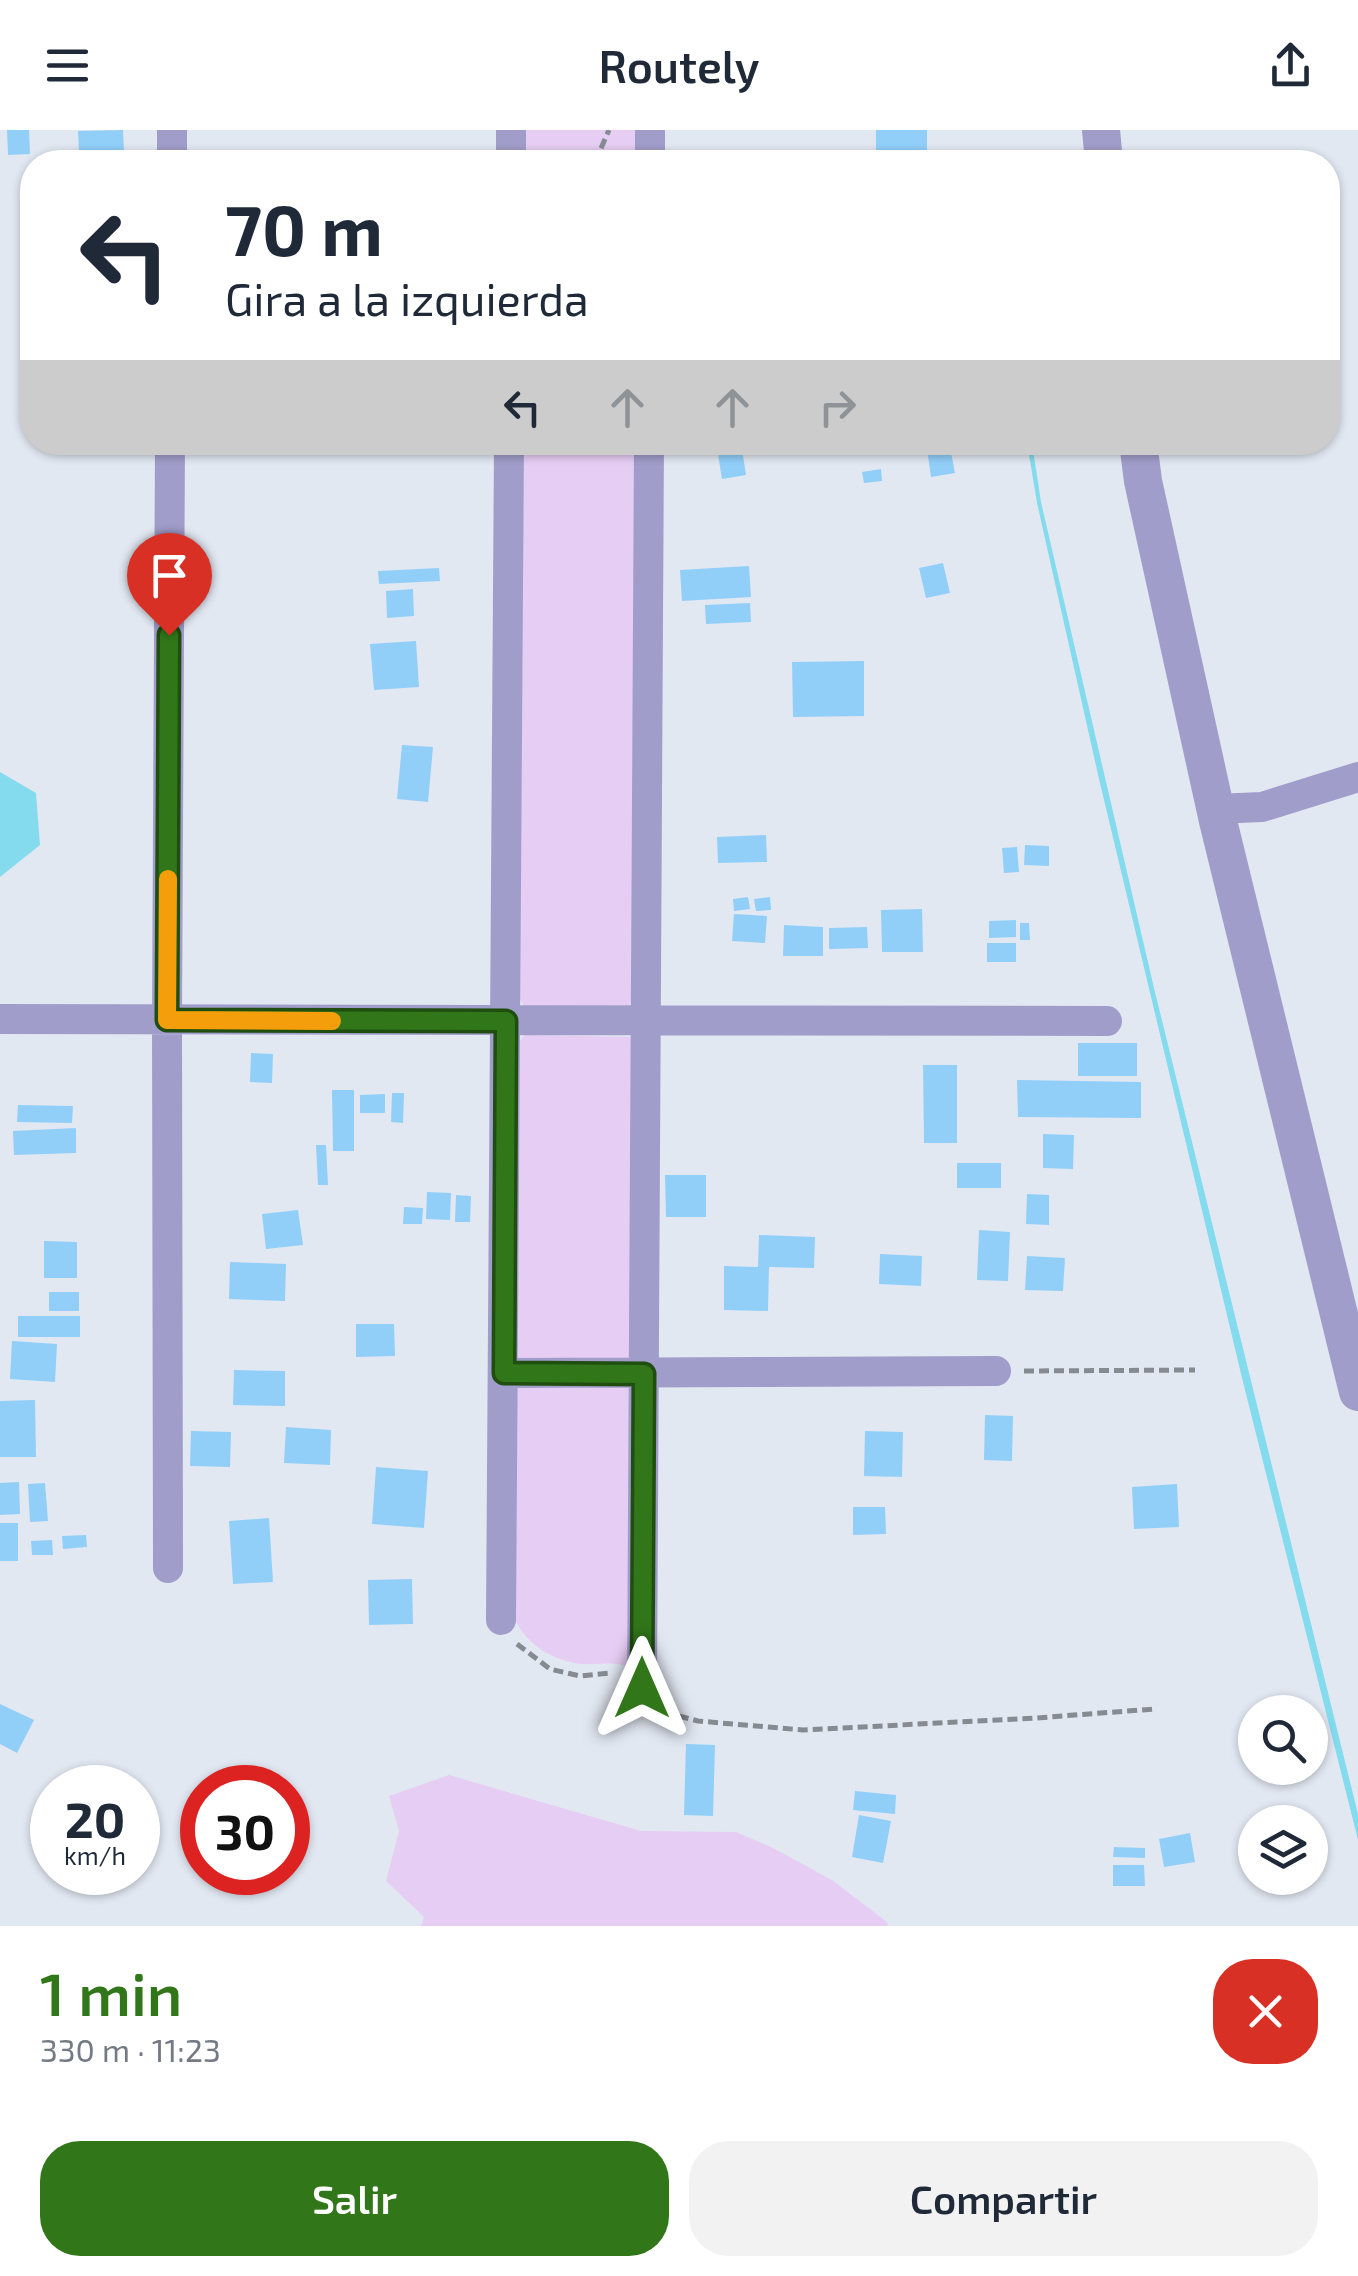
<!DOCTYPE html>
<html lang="es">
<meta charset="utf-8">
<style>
:root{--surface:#fff;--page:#f2f2f3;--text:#1f2937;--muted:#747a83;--accent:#317719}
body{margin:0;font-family:"Exo 2",sans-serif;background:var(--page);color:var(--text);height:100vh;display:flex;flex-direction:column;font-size:38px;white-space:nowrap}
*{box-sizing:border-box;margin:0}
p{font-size:32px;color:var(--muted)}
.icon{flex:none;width:55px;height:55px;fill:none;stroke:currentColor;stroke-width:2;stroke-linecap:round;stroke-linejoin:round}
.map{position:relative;height:1796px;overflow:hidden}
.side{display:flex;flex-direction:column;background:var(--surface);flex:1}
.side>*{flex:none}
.hud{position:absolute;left:20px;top:20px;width:1320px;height:305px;border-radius:40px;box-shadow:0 2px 8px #0004;background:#fff;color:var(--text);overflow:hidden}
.fabs{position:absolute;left:1238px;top:1565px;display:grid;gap:20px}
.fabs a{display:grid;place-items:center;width:90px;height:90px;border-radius:50%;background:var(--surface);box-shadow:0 2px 8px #0004;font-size:50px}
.speed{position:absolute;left:30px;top:1635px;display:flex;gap:20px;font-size:50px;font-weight:700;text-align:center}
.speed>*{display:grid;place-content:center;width:130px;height:130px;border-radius:50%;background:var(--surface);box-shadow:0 2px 8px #0004;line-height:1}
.speed small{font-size:25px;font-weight:400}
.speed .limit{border:15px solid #d22;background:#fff;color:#111}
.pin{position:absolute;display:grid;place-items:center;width:85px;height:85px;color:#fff;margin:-102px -42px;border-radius:50% 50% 50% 0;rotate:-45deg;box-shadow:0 0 10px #0007}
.pin .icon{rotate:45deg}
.me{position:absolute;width:110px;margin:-55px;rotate:0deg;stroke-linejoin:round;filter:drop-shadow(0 0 8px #0008)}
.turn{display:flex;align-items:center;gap:35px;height:210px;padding:0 40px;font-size:45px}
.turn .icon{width:130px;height:130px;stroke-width:2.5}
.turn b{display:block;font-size:70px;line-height:85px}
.lanes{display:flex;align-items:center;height:95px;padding:0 40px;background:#0003;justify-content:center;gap:50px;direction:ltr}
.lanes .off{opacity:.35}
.round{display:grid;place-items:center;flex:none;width:105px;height:105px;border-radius:40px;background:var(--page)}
.summary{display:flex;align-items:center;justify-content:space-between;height:170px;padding:0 40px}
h1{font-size:60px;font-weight:600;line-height:75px;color:var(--accent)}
.cta{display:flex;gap:20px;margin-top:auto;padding:20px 40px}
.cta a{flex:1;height:115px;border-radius:40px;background:var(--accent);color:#fff;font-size:40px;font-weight:600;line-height:115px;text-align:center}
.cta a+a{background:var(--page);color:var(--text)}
header{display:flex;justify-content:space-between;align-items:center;height:130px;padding:0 40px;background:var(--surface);font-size:45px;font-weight:600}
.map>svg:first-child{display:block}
.green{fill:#e6cdf3}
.water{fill:#85dbee}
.building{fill:#91cff9}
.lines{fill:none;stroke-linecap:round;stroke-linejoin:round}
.path{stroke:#868b92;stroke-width:5;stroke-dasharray:10 5;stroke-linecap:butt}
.minor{stroke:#a19dca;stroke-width:30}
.tertiary{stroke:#a19dca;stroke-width:38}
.route-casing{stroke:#204d10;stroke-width:25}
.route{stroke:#317719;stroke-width:18}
.slow{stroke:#f59e0b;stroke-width:18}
</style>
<header><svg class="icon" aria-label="menu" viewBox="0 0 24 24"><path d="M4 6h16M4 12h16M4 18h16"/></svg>Routely<svg class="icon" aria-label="share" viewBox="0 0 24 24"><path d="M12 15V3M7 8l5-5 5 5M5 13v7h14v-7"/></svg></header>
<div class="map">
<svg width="1358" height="1796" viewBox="0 0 1358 1796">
<rect width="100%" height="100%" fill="#e2e8f2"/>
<!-- green -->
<path class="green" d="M525,0H636V32H525Z
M522,313H635L631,872L629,875L524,876L519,868Z
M525,905L630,907L632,909L630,1229L518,1228L519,912Z
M518,1256L629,1257V1537C611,1530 601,1535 583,1534C554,1532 525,1514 514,1487L515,1262Z
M449,1645L641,1701L736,1702L773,1718L832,1750L887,1792L888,1796H421L424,1787L386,1751L399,1701L389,1666Z"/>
<!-- water -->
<path class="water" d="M1027,313H1032L1041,372L1154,858L1358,1684V1710L1242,1248L1099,649L1037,373Z
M0,642L36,663L40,715L0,747Z"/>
<!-- building -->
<path class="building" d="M7,0H29L30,24L8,25Z
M123,0L124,22H79L78,1Z
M876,0H927V23L876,21Z
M716,312H741L746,345L722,349Z
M926,312H949L955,343L931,347Z
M881,339L882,351L864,353L862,342Z
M943,433L950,463L926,468L919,438Z
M749,436L751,467L682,471L680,440Z
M439,438L440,451L379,454L378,441Z
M413,459L414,486L387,488L386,461Z
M750,473L751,492L706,494L705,475Z
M416,511L419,557L374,560L370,514Z
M864,531V586L793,587L792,532Z
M402,615L433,617L428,672L397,669Z
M766,705L767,732L718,733L717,707Z
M1025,715L1049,716V736L1024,735Z
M1017,717L1019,742L1004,743L1002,718Z
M748,767L750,779L734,781L733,769Z
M770,767L771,780L756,781L754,769Z
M922,779L923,822H882L881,780Z
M734,784L767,786L765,813L732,811Z
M1016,790V807L989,808V791Z
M1020,793H1029L1030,810H1020Z
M784,795L823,797V826H783Z
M867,797L868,818L829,819V798Z
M987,813H1016V832H987Z
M1078,913H1137V946H1078Z
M251,923L273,924L272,953L250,952Z
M923,935H957V1013H924Z
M1017,950L1141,952V988L1018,987Z
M332,960H354V1021H333Z
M392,963H404L403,993L391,992Z
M385,964V983H360V965Z
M18,975L73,976L72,993L17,992Z
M76,998V1023L14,1025L13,1001Z
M1043,1004L1074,1005L1073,1039L1043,1038Z
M316,1015H326L328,1055H318Z
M957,1033H1001V1058H957Z
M665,1045H706V1087H666Z
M427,1062L451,1063L450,1090L426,1089Z
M1027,1064L1049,1065V1095L1026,1094Z
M456,1065L471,1066L470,1092H455Z
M404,1077L423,1078L422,1094H403Z
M298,1080L303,1115L266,1119L262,1084Z
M979,1100L1010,1102L1008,1151L977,1150Z
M759,1105L815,1107L814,1138L769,1137L768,1181L724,1180V1136L758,1137Z
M44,1111L77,1112V1148H44Z
M880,1124L922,1126L921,1156L879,1154Z
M1027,1126L1065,1128L1063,1161L1025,1160Z
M230,1132L286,1134L285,1171L229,1169Z
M49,1162H79V1181H49Z
M18,1186H80V1207H18Z
M356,1194H394L395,1226L356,1227Z
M12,1211L57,1214L55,1252L10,1249Z
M234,1240L285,1241V1276L233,1275Z
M35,1270L36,1327H0V1271Z
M985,1285L1013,1286L1012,1331L984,1330Z
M286,1297L331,1300L330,1335L284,1333Z
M191,1301L231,1302L230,1337L190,1336Z
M865,1301L903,1302L902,1347L864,1346Z
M376,1337L428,1341L424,1398L372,1394Z
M19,1352L20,1384L0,1385V1353Z
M45,1353L48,1391L30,1392L28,1354Z
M1177,1354L1179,1397L1134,1399L1132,1357Z
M853,1377H885L886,1404L853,1405Z
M269,1388L273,1452L233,1454L229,1391Z
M0,1393H18V1431H0Z
M86,1405L87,1417L63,1419L62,1406Z
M52,1410L53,1425H32L31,1411Z
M412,1449L413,1494L369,1495L368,1450Z
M0,1574L34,1590L17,1623L0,1614Z
M686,1614L715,1615L713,1686L684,1685Z
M855,1661L896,1665L895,1684L853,1680Z
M859,1685L891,1691L883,1733L852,1727Z
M1190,1703L1195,1732L1164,1737L1159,1709Z
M1114,1717L1145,1718V1728L1113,1727Z
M1113,1735H1144L1145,1756H1113Z"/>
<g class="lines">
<!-- path -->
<path class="path" d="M595,32L609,0
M1024,1241L1195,1240
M517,1514L550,1539L580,1546L611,1543
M666,1578L679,1586L698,1591L803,1600L1036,1588L1154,1579"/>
<!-- minor -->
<path class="minor" d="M172,32V0
M511,32V0
M650,32V0
M1215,679L1262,677L1358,647
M0,889L1107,891
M504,1243L996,1241
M168,1438L167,890L170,312
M501,1490L509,312
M642,1558L649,312"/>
<!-- tertiary -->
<path class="tertiary" d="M1101,0L1104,32
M1138,312L1143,351L1218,691L1358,1262"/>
</g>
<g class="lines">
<!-- route casing -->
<g class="route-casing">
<path id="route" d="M169,505L167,890L506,891L504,1243L644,1244L642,1558"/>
</g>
<!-- route -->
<use href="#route" class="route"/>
<!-- slow -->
<path class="slow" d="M168,749L167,890L332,891"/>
</g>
</svg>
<div class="fabs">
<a><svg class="icon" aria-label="search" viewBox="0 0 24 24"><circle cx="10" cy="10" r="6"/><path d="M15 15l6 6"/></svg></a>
<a><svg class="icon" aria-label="layers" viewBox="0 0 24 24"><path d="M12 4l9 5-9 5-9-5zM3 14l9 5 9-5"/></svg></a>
</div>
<div class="speed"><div>20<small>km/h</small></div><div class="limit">30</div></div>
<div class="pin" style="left:169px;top:505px;background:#d93025"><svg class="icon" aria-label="arrive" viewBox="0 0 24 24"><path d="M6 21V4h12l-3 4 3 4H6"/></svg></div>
<svg class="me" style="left:642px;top:1558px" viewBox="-20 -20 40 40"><path d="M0-17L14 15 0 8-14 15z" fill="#317719" stroke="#fff" stroke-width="4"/></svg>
<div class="hud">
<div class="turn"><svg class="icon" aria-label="left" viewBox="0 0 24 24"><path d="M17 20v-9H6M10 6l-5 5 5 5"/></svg><div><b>70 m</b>Gira a la izquierda</div></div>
<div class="lanes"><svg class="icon" aria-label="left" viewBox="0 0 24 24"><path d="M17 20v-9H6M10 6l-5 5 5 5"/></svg><svg class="icon off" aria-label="ahead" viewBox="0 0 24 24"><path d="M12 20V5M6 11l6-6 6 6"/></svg><svg class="icon off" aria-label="ahead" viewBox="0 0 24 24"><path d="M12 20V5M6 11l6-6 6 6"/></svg><svg class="icon off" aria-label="right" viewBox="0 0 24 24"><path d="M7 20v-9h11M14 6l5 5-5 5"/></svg></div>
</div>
</div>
<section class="side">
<div class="summary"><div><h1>1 min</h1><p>330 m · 11:23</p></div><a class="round" style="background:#d93025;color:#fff"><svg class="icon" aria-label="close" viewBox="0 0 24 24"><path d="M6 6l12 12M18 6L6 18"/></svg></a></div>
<div class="cta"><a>Salir</a><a>Compartir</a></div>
</section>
